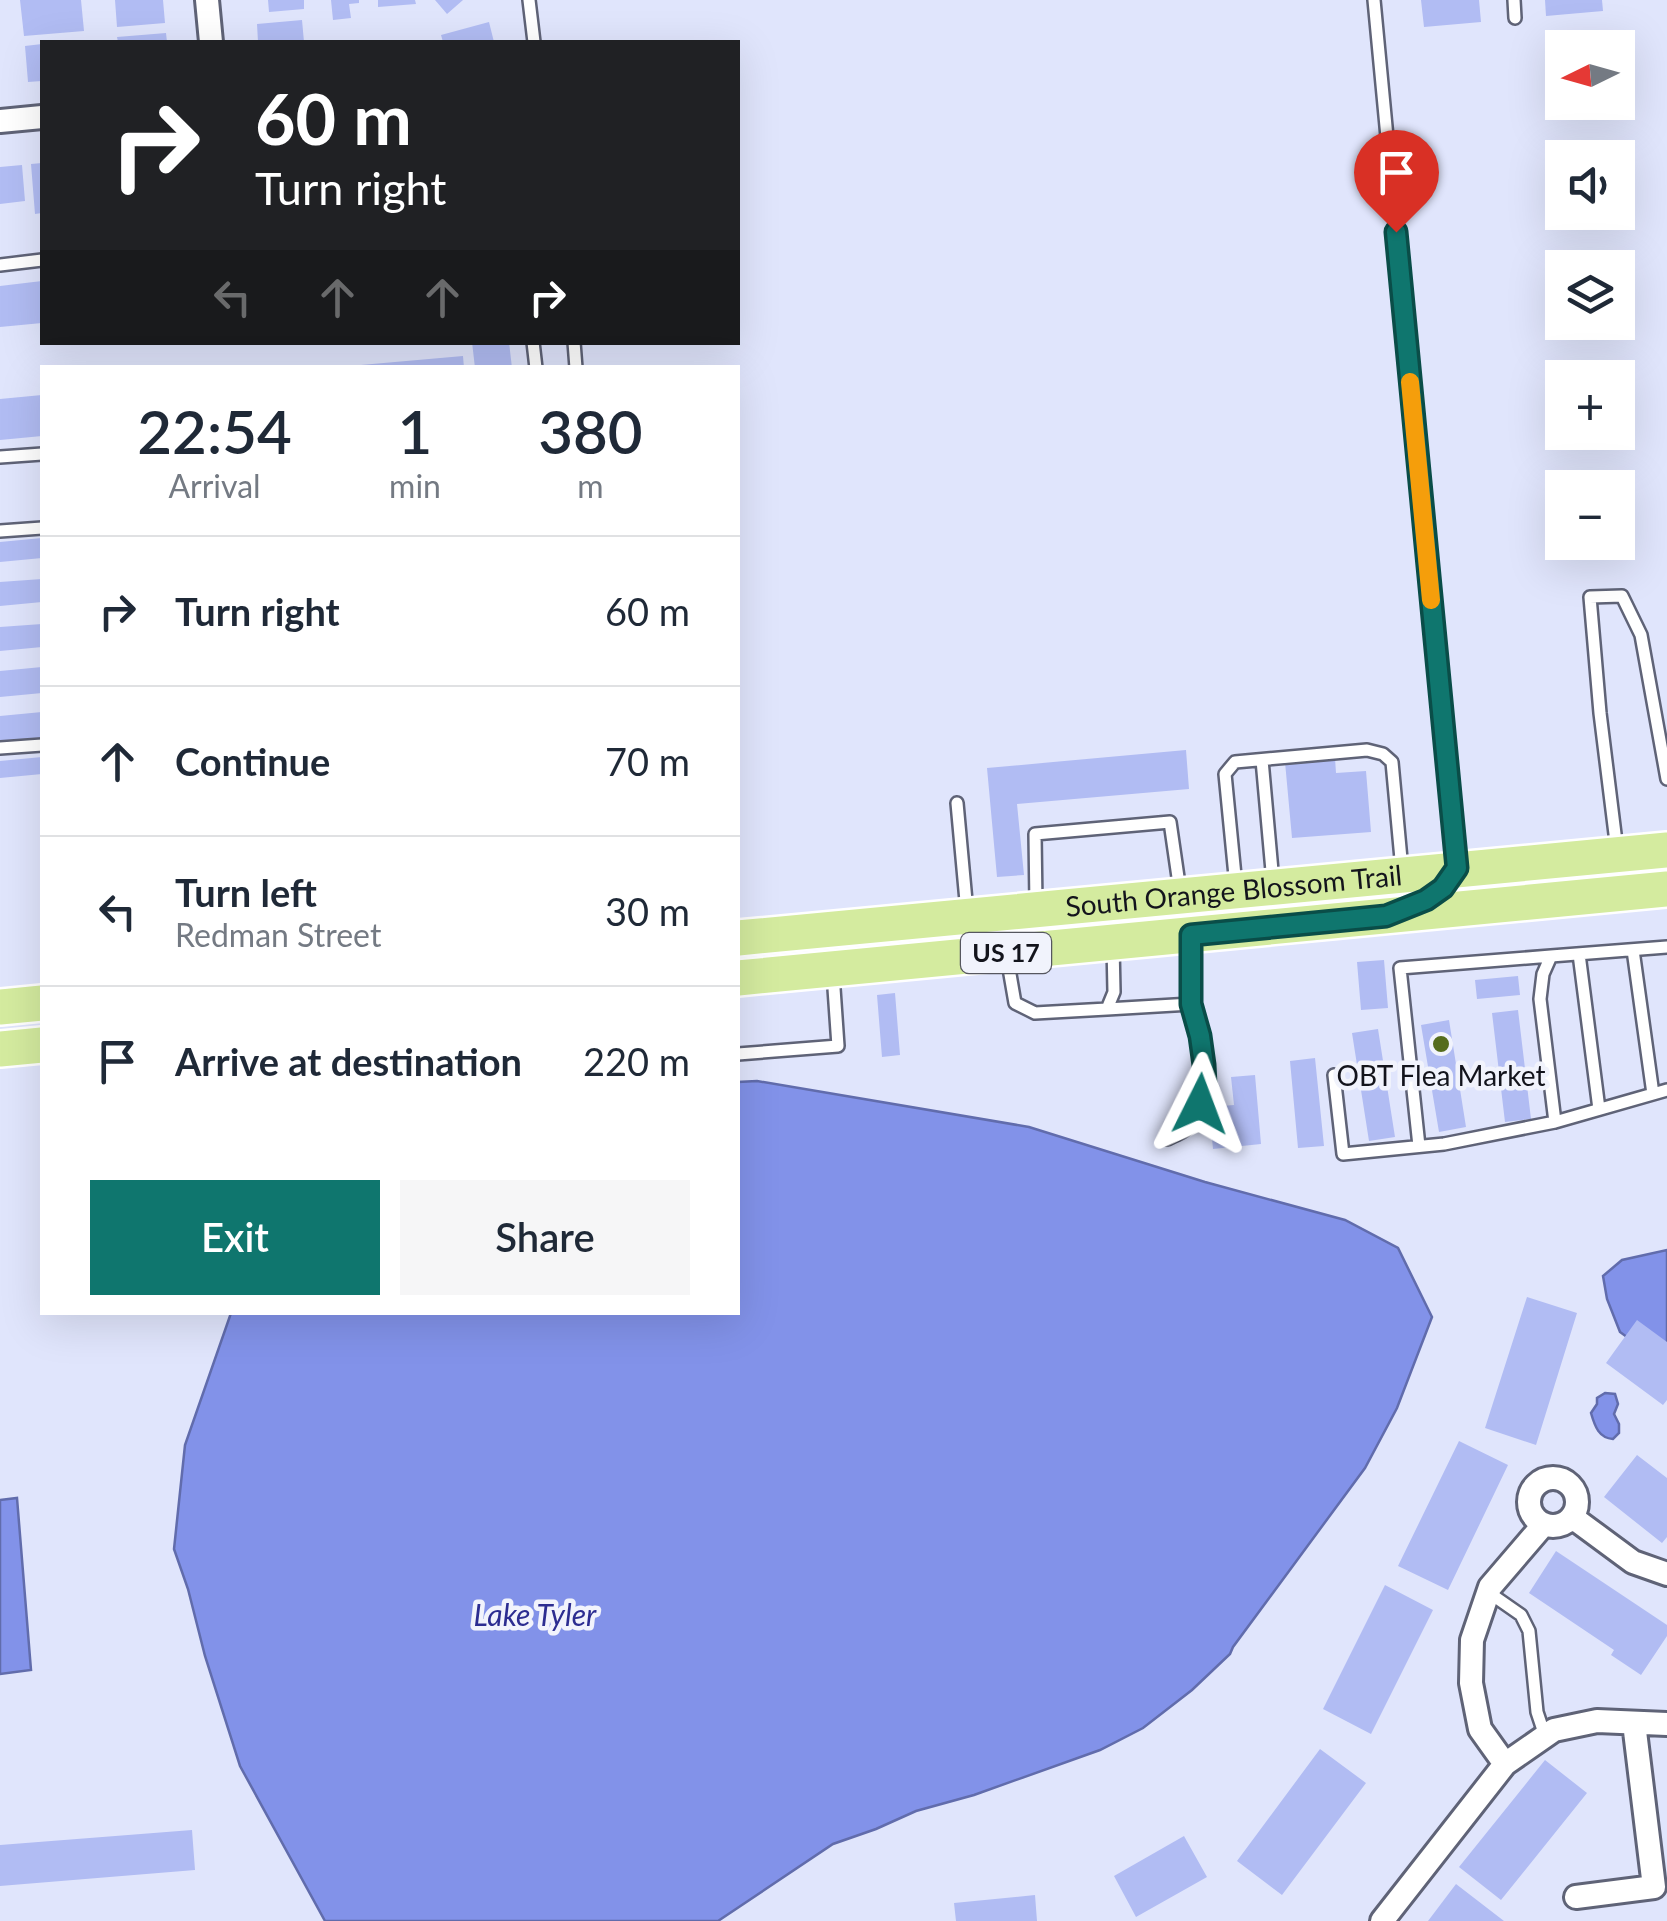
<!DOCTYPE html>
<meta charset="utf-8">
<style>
:root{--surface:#fff;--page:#f6f6f7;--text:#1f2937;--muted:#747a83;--line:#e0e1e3;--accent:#0f766e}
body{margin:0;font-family:Lato,sans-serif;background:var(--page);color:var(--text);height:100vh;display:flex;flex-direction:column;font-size:38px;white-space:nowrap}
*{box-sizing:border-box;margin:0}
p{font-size:32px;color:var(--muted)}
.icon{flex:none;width:55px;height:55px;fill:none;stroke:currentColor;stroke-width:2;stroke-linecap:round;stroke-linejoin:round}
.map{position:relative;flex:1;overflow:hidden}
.details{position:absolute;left:40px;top:365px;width:700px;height:950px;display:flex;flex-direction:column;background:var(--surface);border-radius:0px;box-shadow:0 10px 40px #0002}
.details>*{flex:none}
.top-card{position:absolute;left:40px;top:40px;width:700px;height:305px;border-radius:0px;box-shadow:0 10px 40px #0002;background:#202124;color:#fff;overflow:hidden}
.needle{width:65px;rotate:265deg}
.tools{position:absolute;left:1545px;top:30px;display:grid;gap:20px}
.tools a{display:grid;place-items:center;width:90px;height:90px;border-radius:0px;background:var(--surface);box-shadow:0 10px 40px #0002;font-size:50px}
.pin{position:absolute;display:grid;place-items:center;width:85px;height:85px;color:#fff;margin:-102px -42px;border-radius:50% 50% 50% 0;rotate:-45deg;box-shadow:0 0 10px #0007}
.pin .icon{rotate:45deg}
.me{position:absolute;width:110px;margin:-55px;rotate:3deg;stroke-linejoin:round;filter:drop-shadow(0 0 8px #0008)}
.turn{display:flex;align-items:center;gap:35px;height:210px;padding:0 50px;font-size:45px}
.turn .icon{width:130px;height:130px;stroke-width:2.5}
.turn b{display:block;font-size:70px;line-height:85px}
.lanes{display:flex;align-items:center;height:95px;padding:0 50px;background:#0003;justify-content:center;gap:50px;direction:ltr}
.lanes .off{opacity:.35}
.eta{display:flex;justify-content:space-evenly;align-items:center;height:170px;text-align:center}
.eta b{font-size:60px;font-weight:600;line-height:70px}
.cta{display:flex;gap:20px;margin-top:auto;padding:20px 50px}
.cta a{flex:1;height:115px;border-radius:0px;background:var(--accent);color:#fff;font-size:40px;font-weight:600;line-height:115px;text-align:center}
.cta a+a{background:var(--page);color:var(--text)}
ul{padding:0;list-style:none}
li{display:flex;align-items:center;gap:30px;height:150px;padding:0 50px;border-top:2px solid var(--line)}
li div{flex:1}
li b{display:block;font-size:38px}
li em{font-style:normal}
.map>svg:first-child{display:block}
.water{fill:#8292e9;stroke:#616cac;stroke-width:2.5}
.building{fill:#b1bcf3}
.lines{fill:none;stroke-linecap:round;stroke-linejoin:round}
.service-casing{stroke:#5f6377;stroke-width:16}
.minor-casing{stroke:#5f6377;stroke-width:28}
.primary-casing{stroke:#fff;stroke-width:40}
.service{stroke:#fff;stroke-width:11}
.minor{stroke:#fff;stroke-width:22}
.primary{stroke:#d4eb9f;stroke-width:35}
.route-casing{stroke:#0a4d48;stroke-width:25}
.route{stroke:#0f766e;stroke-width:18}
.slow{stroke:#f59e0b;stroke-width:18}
.poi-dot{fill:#556c1c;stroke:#f1f3fc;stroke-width:4}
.labels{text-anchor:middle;stroke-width:9;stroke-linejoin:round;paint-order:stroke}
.shield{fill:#f1f3fc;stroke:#56575f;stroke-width:2.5}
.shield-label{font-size:25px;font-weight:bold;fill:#13141c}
.street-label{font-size:28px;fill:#13141c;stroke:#f1f3fc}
.poi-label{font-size:28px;fill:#13141c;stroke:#f1f3fc}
.water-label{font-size:30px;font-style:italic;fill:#2c2d91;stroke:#f1f3fc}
</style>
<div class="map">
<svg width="1667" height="1921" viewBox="0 0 1667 1921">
<rect width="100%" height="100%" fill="#e0e5fc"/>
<!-- water -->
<path class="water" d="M757,1081L1029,1127L1205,1182L1345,1220L1398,1248L1432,1317L1397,1408L1365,1468L1233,1647L1230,1654L1192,1690L1143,1728L1100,1750L974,1795L916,1811L876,1829L833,1844L718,1921H325L240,1766L205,1656L188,1589L174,1549L185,1445L231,1313L738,1312V1082Z
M1667,1250V1366L1620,1332L1607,1299L1603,1276L1622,1260Z
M1605,1393L1615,1394L1618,1404L1614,1414L1619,1424V1433L1613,1439C1599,1438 1595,1427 1591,1413L1597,1404V1398Z
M17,1498L31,1670L0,1674V1500Z"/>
<!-- building -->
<path class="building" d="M20,0H81L84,31L24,36Z
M115,0H163L165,23L117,27Z
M268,0H304V9L269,12Z
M331,0H359V3L349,4L351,18L333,20Z
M378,0H415L416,4L378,7Z
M435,0H463L447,14Z
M1421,0H1479L1481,22L1424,27Z
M1545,0H1602L1603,11L1546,16Z
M302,20L304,42H258L257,24Z
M489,22L494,42H443L441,35Z
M166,33L167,42H118L117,37Z
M42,44V81L28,82L25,46Z
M42,163V213L35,214L31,164Z
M22,165L25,201L0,204V167Z
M42,281V323L0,327V286Z
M472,342H509L512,368H475Z
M463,356L464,368H362L361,365Z
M42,395V436L0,440V399Z
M42,538V558L0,562V542Z
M42,579V602L0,606V582Z
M42,624V647L0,651V627Z
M42,667V693L0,697V671Z
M42,712V738L0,742V716Z
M1186,750L1189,789L1017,804L1024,875L997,877L987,768Z
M42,757V774L0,778V761Z
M1335,758L1336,773L1366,771L1371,832L1292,838L1285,762Z
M1384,960L1388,1008L1361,1010L1357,962Z
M1518,976L1520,995L1477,999L1475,980Z
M895,993L900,1055L882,1057L877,995Z
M1518,1010L1531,1119L1505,1122L1492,1013Z
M1449,1020L1466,1127L1439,1132L1421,1025Z
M1378,1029L1395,1137L1369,1141L1352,1033Z
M1315,1058L1324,1146L1298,1148L1290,1061Z
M1255,1075L1261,1144L1213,1149L1209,1107L1234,1105L1231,1077Z
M1527,1297L1577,1313L1536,1445L1485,1428Z
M1637,1320L1667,1342V1400L1663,1405L1606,1363Z
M1459,1441L1508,1465L1448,1590L1398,1566Z
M1637,1455L1667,1478V1537L1662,1543L1604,1497Z
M1556,1551L1667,1625V1636L1641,1675L1611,1655L1614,1650L1529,1593Z
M1385,1585L1433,1610L1371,1734L1323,1709Z
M1320,1749L1366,1783L1282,1895L1237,1861Z
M1545,1760L1587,1793L1501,1900L1459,1867Z
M192,1830L195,1870L0,1886V1845Z
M1184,1836L1207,1877L1136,1917L1114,1876Z
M1456,1884L1504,1921H1428Z
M1035,1895L1037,1921H956L954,1903Z"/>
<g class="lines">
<!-- service casing -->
<g class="service-casing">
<path id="service" d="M529,0L534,42
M1374,0L1456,864
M1514,0L1515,18
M0,265L42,260
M533,342L536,368
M574,342L576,368
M0,457L42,454
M0,531L42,528
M0,748L42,745
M1262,760L1273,882
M957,803L967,912
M1617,850L1600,713L1590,597L1622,596L1641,635L1667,779
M1236,886L1225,774L1235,762L1367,750L1383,754L1392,762L1402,870
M1036,905L1035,834L1170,822L1180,891
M1667,947L1551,956L1543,974L1540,999L1555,1122L1667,1090
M1633,950L1653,1094
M1579,954L1599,1109
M1007,957L1015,1003L1035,1013L1107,1009L1114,992L1113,945
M1107,1009L1191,1004V939
M738,1054L838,1046L833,974
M1334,1075L1343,1154L1444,1144L1555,1122
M1167,1139C1176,1135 1188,1130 1194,1122C1215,1091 1200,1036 1191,1004
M1419,1146L1400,968L1551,956
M1488,1592L1521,1615L1529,1631L1537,1712L1545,1736"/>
</g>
<!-- minor casing -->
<g class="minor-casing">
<path id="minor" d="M207,0L211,42
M0,121L42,117
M1529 1502a24 24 0 1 1 48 0a24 24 0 1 1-48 0Z
M1572,1517L1633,1562L1667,1574
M1505,1764L1480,1729L1471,1683L1472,1640L1490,1587L1544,1524
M1576,1897L1654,1887L1634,1723
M1382,1921L1505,1764L1554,1730L1597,1721L1667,1724"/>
</g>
<!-- primary casing -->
<g class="primary-casing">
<g id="primary">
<path id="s1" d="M738,938L1667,850"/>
<path d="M738,978L1667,889"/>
<path d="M0,1007L42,1003"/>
<path d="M0,1049L42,1045"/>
</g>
</g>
<!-- service -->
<use href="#service" class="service"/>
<!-- minor -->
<use href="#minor" class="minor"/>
<!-- primary -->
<use href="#primary" class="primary"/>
</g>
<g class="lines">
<!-- route casing -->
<g class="route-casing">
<path id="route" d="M1200,1104L1205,1085L1204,1065L1200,1036L1191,1004V935L1386,916L1426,900L1443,888L1457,868L1396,232"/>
</g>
<!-- route -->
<use href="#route" class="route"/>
<!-- slow -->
<path class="slow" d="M1410,382L1431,600"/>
</g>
<!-- markers -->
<circle class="poi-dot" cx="1441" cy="1044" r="10"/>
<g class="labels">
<!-- shield labels -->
<rect class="shield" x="961" y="933" width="90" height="40" rx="8"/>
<g class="shield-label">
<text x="1006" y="962">US 17</text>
</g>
<!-- street labels -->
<g class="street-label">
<text dy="10" stroke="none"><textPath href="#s1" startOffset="498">South Orange Blossom Trail</textPath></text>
</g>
<!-- poi labels -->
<g class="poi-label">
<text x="1441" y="1086">OBT Flea Market</text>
</g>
<!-- water labels -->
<g class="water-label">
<text x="535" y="1626">Lake Tyler</text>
</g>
</g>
</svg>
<div class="tools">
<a><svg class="needle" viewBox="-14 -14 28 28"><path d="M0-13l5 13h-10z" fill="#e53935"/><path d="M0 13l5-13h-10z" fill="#747a83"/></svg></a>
<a><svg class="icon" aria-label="sound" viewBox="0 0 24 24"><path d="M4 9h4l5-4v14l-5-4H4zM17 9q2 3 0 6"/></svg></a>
<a><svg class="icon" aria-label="layers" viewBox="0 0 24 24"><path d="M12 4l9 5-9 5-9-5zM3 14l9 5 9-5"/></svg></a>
<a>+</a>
<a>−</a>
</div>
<div class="pin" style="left:1396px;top:232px;background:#d93025"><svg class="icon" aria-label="arrive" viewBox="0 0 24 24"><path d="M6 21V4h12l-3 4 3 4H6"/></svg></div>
<svg class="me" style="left:1200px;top:1104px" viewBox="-20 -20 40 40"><path d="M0-17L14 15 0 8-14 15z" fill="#0f766e" stroke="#fff" stroke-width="4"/></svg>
<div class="top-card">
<div class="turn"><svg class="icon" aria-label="right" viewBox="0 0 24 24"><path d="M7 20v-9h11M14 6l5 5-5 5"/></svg><div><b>60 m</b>Turn right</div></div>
<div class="lanes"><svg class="icon off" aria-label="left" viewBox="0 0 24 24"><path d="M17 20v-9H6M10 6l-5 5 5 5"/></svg><svg class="icon off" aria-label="ahead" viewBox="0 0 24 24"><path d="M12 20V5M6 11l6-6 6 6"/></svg><svg class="icon off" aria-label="ahead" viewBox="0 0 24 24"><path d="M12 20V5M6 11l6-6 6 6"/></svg><svg class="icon" aria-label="right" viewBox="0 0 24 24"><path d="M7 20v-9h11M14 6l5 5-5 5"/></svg></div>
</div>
<section class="details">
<div class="eta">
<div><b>22:54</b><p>Arrival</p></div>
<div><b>1</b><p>min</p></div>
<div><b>380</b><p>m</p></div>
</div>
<ul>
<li><svg class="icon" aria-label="right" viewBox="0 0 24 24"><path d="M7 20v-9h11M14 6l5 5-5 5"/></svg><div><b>Turn right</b></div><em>60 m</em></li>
<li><svg class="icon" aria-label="ahead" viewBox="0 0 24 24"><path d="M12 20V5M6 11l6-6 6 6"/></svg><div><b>Continue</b></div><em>70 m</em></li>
<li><svg class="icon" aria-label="left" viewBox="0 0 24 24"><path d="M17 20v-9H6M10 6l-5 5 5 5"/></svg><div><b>Turn left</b><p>Redman Street</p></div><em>30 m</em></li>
<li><svg class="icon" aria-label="arrive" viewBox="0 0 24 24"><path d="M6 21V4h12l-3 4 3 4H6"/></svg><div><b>Arrive at destination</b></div><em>220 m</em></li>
</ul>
<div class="cta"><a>Exit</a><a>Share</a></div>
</section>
</div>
